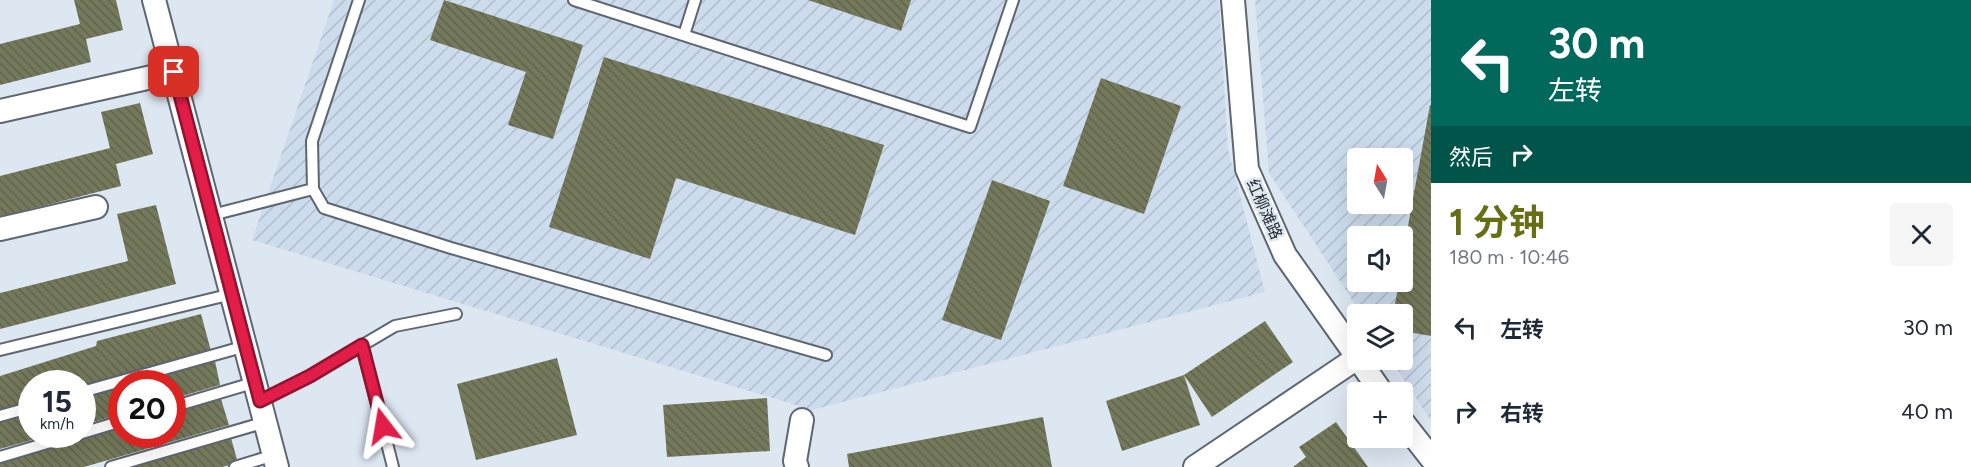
<!DOCTYPE html>
<html lang="zh">
<meta charset="utf-8">
<style>
:root{--surface:#fff;--page:#f6f6f7;--text:#1f2937;--muted:#747a83;--accent:#676e14}
body{margin:0;font-family:Figtree,"Noto Sans SC",sans-serif;background:var(--page);color:var(--text);height:100vh;display:flex;flex-direction:column;font-size:22px;white-space:nowrap}
*{box-sizing:border-box;margin:0}
p{font-size:20px;color:var(--muted)}
.icon{flex:none;width:33px;height:33px;fill:none;stroke:currentColor;stroke-width:2;stroke-linecap:round;stroke-linejoin:round}
.map{position:relative;flex:1;overflow:hidden}
.panel{display:flex;flex-direction:column;background:var(--surface);width:540px}
.panel>*{flex:none}
.hud{background:#00695c;color:#fff;overflow:hidden}
.needle{width:39px;rotate:349deg}
.fabs{position:absolute;left:1347px;top:148px;display:grid;gap:12px}
.fabs a{display:grid;place-items:center;width:66px;height:66px;border-radius:6px;background:var(--surface);box-shadow:0 6px 24px #0002;font-size:30px}
.speed{position:absolute;left:18px;top:370px;display:flex;gap:12px;font-size:30px;font-weight:700;text-align:center}
.speed>*{display:grid;place-content:center;width:78px;height:78px;border-radius:50%;background:var(--surface);box-shadow:0 6px 24px #0002;line-height:1}
.speed small{font-size:15px;font-weight:400}
.speed .limit{border:9px solid #d22;background:#fff;color:#111}
.pin{position:absolute;display:grid;place-items:center;width:51px;height:51px;color:#fff;margin:-26px;border-radius:12px;box-shadow:0 3px 9px #0006}
.me{position:absolute;width:66px;margin:-33px;rotate:346deg;stroke-linejoin:round;filter:drop-shadow(0 0 4px #0008)}
.turn{display:flex;align-items:center;gap:21px;height:126px;padding:0 18px;font-size:27px}
.turn .icon{width:78px;height:78px;stroke-width:2.5}
.turn b{display:block;font-size:42px;line-height:51px}
.then{display:flex;align-items:center;height:57px;padding:0 18px;background:#0003;gap:12px;font-size:22px}
.round{display:grid;place-items:center;flex:none;width:63px;height:63px;border-radius:6px;background:var(--page)}
.head{display:flex;align-items:center;justify-content:space-between;height:102px;padding:0 18px}
h1{font-size:36px;font-weight:700;line-height:45px;color:var(--accent)}
ul{padding:0;list-style:none}
li{display:flex;align-items:center;gap:18px;height:84px;padding:0 18px}
li div{flex:1}
li b{display:block;font-size:22px}
li em{font-style:normal}
main{display:flex;flex:1;min-height:0}
.map>svg:first-child{display:block}
.industrial{fill:url(#industrial-furrows);fill-rule:evenodd}
.building{fill:url(#building-back-hatch)}
.lines{fill:none;stroke-linecap:round;stroke-linejoin:round}
.service-casing{stroke:#5e6771;stroke-width:14}
.minor-casing{stroke:#5e6771;stroke-width:26}
.service{stroke:#fff;stroke-width:10}
.minor{stroke:#fff;stroke-width:22}
.route-casing{stroke:#92132f;stroke-width:15}
.route{stroke:#e11d48;stroke-width:10}
.labels{text-anchor:middle;stroke-width:5;stroke-linejoin:round;paint-order:stroke}
.street-label{font-size:16px;fill:#25292d;stroke:#dde7f2}
</style>
<main>
<div class="map">
<svg width="1431" height="467" viewBox="0 0 1431 467">
<defs>
<pattern id="industrial-furrows" width="10" height="10" patternUnits="userSpaceOnUse" patternTransform="scale(1.5)"><rect width="10" height="10" fill="#cddced"/><path d="M-1 1l2-2M0 10L10 0M9 11l2-2" fill="none" stroke="#b0bdcc"/></pattern>
<pattern id="building-back-hatch" width="6" height="6" patternUnits="userSpaceOnUse" patternTransform="scale(1.5)"><rect width="6" height="6" fill="#75795b"/><path d="M-1 5l2 2M0 0l6 6M5-1l2 2" fill="none" stroke="#60634c"/></pattern>
</defs>
<rect width="100%" height="100%" fill="#dde7f2"/>
<!-- industrial -->
<path class="industrial" d="M334,0H1219L1228,149L1265,292L812,410L252,240Z
M1255,0H1431V421L1391,360H1402V315H1362L1269,173ZM1358,159H1402V204H1358ZM1358,237H1402V282H1358Z"/>
<!-- building -->
<path class="building" d="M74,0H116L123,30L86,39L91,62L0,85V44L80,24Z
M444,0L583,45L553,139L508,125L526,72L430,40Z
M808,0H911L901,31Z
M604,57L884,145L855,235L676,178L650,259L549,227Z
M1101,78L1181,106L1144,214L1063,186Z
M140,103L153,154L116,164L121,186L0,217V176L110,148L101,112Z
M1430,105H1431V336L1402,331V315H1393L1399,282H1402V259Z
M992,180L1050,201L1001,340L942,320Z
M156,205L176,284L0,329V293L128,261L117,214Z
M201,314L211,351L82,387V384H32V401L0,410V376L96,346L97,341Z
M1265,321L1293,362L1212,417L1184,375L1200,425L1122,451L1106,401L1184,375Z
M557,358L577,435L476,460L457,384Z
M215,361L220,385L172,399V384H135Z
M122,387V414L82,425V398Z
M767,398L770,451L667,457L663,405Z
M221,399L229,425L84,467H0V463L122,428V435H172V413Z
M32,413V435L46,436L0,449V422Z
M1043,417L1052,467H849L847,454Z
M1336,422L1368,467H1293L1306,457L1299,447Z
M231,438L238,463L222,467H128Z"/>
<g class="lines">
<!-- service casing -->
<g class="service-casing">
<path id="service" d="M359,0L312,141L313,189L324,208L451,248L826,355
M574,0L970,127L1013,0
M684,35L695,0
M212,215L313,189
M362,345L393,467
M0,350L232,294
M82,392L246,346
M260,401L310,376L395,326L456,314
M172,407L256,382
M0,416L32,407
M82,433L122,421
M0,457L74,435
M111,467L266,422
M235,467L274,455"/>
</g>
<!-- minor casing -->
<g class="minor-casing">
<path id="minor" d="M154,0L277,467
M1233,0L1247,169L1285,255L1358,358
M0,111L174,72
M0,229L96,207
M1359,360L1382,393
M1402,421L1431,458
M797,467L795,461L802,420
M1195,467L1357,358"/>
</g>
<!-- service -->
<use href="#service" class="service"/>
<!-- minor -->
<use href="#minor" class="minor"/>
</g>
<g class="lines">
<!-- route casing -->
<g class="route-casing">
<path id="route" d="M174,72L260,401L310,376L362,345L383,426"/>
</g>
<!-- route -->
<use href="#route" class="route"/>
</g>
<g class="labels">
<!-- street labels -->
<g class="street-label">
<text transform="translate(1265 209) rotate(66)" y="6">红柳滩路</text>
</g>
</g>
</svg>
<div class="fabs">
<a><svg class="needle" viewBox="-14 -14 28 28"><path d="M0-13l5 13h-10z" fill="#e53935"/><path d="M0 13l5-13h-10z" fill="#747a83"/></svg></a>
<a><svg class="icon" aria-label="sound" viewBox="0 0 24 24"><path d="M4 9h4l5-4v14l-5-4H4zM17 9q2 3 0 6"/></svg></a>
<a><svg class="icon" aria-label="layers" viewBox="0 0 24 24"><path d="M12 4l9 5-9 5-9-5zM3 14l9 5 9-5"/></svg></a>
<a>+</a>
</div>
<div class="speed"><div>15<small>km/h</small></div><div class="limit">20</div></div>
<div class="pin" style="left:174px;top:72px;background:#d93025"><svg class="icon" aria-label="arrive" viewBox="0 0 24 24"><path d="M6 21V4h12l-3 4 3 4H6"/></svg></div>
<svg class="me" style="left:383px;top:426px" viewBox="-20 -20 40 40"><path d="M0-17L14 15 0 8-14 15z" fill="#e11d48" stroke="#fff" stroke-width="4"/></svg>
</div>
<section class="panel">
<div class="hud">
<div class="turn"><svg class="icon" aria-label="left" viewBox="0 0 24 24"><path d="M17 20v-9H6M10 6l-5 5 5 5"/></svg><div><b>30 m</b>左转</div></div>
<div class="then">然后<svg class="icon" aria-label="right" viewBox="0 0 24 24"><path d="M7 20v-9h11M14 6l5 5-5 5"/></svg></div>
</div>
<div class="head"><div><h1>1 分钟</h1><p>180 m · 10:46</p></div><a class="round"><svg class="icon" aria-label="close" viewBox="0 0 24 24"><path d="M6 6l12 12M18 6L6 18"/></svg></a></div>
<ul>
<li><svg class="icon" aria-label="left" viewBox="0 0 24 24"><path d="M17 20v-9H6M10 6l-5 5 5 5"/></svg><div><b>左转</b></div><em>30 m</em></li>
<li><svg class="icon" aria-label="right" viewBox="0 0 24 24"><path d="M7 20v-9h11M14 6l5 5-5 5"/></svg><div><b>右转</b></div><em>40 m</em></li>
</ul>
</section>
</main>
